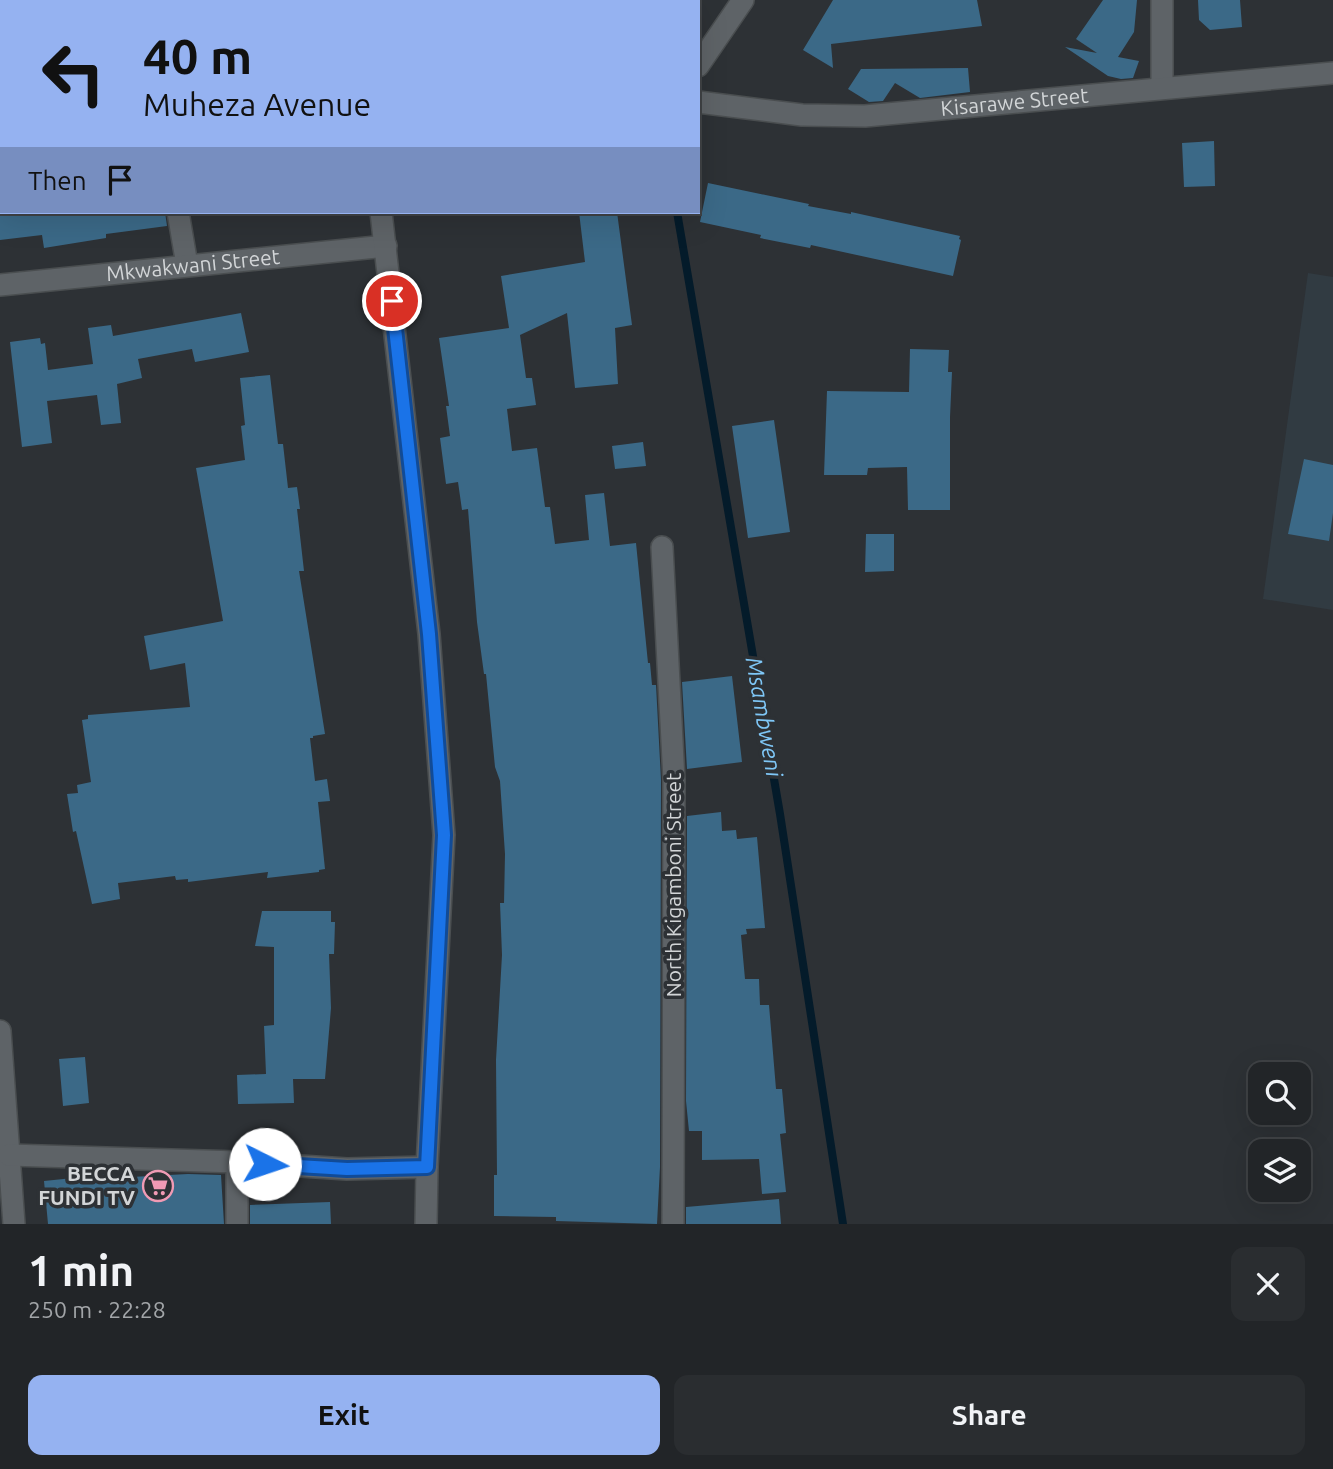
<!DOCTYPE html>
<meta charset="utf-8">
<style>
:root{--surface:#222528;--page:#2a2d30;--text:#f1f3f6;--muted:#a2a5a8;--line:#3f4245;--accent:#95b2f1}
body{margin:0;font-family:Ubuntu,sans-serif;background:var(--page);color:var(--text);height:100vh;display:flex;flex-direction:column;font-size:26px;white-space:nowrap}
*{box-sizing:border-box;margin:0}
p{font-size:23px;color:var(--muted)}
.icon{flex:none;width:38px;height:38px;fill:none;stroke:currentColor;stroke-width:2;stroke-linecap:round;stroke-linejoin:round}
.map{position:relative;height:1224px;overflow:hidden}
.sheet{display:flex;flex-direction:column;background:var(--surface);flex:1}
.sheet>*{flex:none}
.top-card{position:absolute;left:0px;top:0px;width:700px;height:214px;box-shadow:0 7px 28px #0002,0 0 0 2px var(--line);background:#95b2f1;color:#111;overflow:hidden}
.fabs{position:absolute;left:1248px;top:1062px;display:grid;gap:14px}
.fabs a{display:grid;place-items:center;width:63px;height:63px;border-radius:14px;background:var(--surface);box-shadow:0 7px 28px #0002,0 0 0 2px var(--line);font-size:35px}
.pin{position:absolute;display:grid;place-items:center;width:60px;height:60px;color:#fff;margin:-30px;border:4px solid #fff;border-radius:50%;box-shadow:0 2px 7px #0007}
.me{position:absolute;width:77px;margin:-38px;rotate:94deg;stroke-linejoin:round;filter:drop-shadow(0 0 5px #0008)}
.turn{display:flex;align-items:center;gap:24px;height:147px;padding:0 28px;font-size:32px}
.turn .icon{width:91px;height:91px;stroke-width:2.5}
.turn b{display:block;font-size:49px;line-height:60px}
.then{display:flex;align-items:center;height:66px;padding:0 28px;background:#0003;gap:14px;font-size:26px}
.round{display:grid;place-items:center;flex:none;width:74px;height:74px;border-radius:14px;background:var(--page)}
.summary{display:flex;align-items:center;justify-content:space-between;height:119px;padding:0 28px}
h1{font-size:42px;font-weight:700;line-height:52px}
.primary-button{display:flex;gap:14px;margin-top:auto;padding:14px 28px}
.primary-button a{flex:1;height:80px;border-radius:14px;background:var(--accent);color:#111;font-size:28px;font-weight:700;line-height:80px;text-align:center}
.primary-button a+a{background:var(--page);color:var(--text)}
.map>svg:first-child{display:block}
.built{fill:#313b42}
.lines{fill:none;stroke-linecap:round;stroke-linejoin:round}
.stream{stroke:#041b2a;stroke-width:8}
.building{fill:#3b6987}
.street-casing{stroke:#4a4e50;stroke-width:24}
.secondary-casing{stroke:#4a4e50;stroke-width:24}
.street{stroke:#5e6367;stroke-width:21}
.secondary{stroke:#5e6367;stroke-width:21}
.route-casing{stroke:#114b97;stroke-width:18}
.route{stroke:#1a73e8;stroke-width:12}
.labels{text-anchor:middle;stroke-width:7;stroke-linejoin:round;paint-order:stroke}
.street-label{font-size:21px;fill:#d2d5d7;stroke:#2d3135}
.poi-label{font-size:21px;font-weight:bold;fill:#d2d5d7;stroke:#2d3135;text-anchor:end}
.water-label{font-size:23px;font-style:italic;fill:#7fc7f7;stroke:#2d3135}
</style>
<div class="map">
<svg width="1333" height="1224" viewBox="0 0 1333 1224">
<rect width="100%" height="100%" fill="#2d3135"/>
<!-- built -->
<path class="built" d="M1308,273L1333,277V610L1263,599Z"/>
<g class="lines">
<!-- stream -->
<path class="stream" d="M655,2L657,0
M677,212L780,814L843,1224"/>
</g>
<!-- building -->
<path class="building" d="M833,0H977L982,26L831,44L833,68L803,50Z
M1103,0H1137L1134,32L1118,57L1139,61L1133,78L1121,79L1108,76L1065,47L1097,53L1076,39Z
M1198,0H1240L1242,27L1210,30L1199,20Z
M968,68L970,92L920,98L895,83L883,101L869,102L848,89L861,69Z
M1214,141L1215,186L1184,187L1182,143Z
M708,183L809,204L808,206L851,214V212L960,236L959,239L961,240L953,276L811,245L810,248L760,238L761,235L700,222Z
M0,212H165L167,226L106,234V238L44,248L42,235L0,240Z
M579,212H617L632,325L615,328L618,384L575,388L567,313L520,335L526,378H532L536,405L507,409L512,451L537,448L545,507H550L555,544L589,540L585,495L604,493L610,546L636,543L648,663H650L652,685H656L661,780L660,1167L657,1224L556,1221V1217L494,1216V1175H497L496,1060L502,955L500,903H504L505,854L500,781L495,767L486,674H484L477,622L468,509L462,510L458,482L446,484L440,438L450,436L446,406H449L439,338L509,328L501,276L585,262Z
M241,313L249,352L195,362L192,349L138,359L142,378L117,384L121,423L101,425L97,395L47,401L52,443L22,447L10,342L40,338L41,344L45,343L48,370L93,364L88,328L111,325L113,336Z
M910,349L949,350L948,372H952L950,417V510H908L907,467L868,468L867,475H824L827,391L909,392Z
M270,375L278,444H283L288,488L297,487L300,509H297L304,571H299L325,734L313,736V738H310L315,781L327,779L330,801L318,802L325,869L319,870V872L267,878L268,872L188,882V879L176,880L175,876L118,883L120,899L92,904L76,831L73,832L67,794L78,793L77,785L91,782L82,720L88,719V715L190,707L185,663L150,670L144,636L223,621L196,468L245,460L241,426L245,425L240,378Z
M774,420L790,532L748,538L732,426Z
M643,442L646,466L615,469L612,446Z
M1304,459L1333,465V513L1329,541L1288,534Z
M866,534H894V571L865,572Z
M732,676L742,762L687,769L682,682Z
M721,812L722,831L736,830L737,839L757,837L765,928L746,929L747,934L741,935L745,979H759L760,1005H769L776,1089H782L786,1133L780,1134L786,1192L762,1194L759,1159L702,1160V1131H689L686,1101L687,816Z
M262,911H331V922H335L334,954H329L331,1008L325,1079H293L294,1103L238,1104L237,1075L266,1074L264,1026L274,1025V947L255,946Z
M85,1057L89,1103L63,1106L59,1059Z
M112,1174V1178L188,1174L221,1175L224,1224H48L44,1181Z
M779,1199L781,1224H686V1207Z
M330,1202L331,1224H250V1205Z"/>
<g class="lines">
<!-- street casing -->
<g class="street-casing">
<g id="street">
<path d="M146,0V2"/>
<path d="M533,0V2"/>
<path d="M1162,0V87"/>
<path d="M698,66L743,0"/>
<path id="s1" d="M698,102L802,115L865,116L1333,73"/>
<path d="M178,212L187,265"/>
<path id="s2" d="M0,285L386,246"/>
<path d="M662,547L674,780L673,1224"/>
<path d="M0,1031L14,1224"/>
<path d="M9,1155L237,1162L347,1169L427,1167"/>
<path d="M237,1224V1162"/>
</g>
</g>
<!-- secondary casing -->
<g class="secondary-casing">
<path id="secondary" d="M340,0V2
M381,212L429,634L444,835L427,1167L426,1224"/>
</g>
<!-- street -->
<use href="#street" class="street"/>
<!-- secondary -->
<use href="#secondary" class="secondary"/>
</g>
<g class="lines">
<!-- route casing -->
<g class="route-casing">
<path id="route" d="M265,1164L347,1169L427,1167L444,835L429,634L392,301"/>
</g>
<!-- route -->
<use href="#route" class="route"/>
</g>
<!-- icons -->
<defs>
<g id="supermarket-ring" transform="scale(1.575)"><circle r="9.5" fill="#2d3135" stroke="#f09ab4" stroke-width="1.5"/><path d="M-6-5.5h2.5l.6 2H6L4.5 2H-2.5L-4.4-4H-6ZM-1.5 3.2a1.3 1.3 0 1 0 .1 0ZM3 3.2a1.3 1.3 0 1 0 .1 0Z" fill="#f09ab4"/></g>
</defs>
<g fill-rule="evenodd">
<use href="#supermarket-ring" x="158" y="1186"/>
</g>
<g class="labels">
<!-- street labels -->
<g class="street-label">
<text dy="7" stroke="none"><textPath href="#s1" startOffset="318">Kisarawe Street</textPath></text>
<text dy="7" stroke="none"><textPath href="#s2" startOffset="194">Mkwakwani Street</textPath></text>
<text transform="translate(674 885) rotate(-90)" y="7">North Kigamboni Street</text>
</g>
<!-- poi labels -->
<g class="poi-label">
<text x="135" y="1181">BECCA<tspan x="135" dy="24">FUNDI TV</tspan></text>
</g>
<!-- water labels -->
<g class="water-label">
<text transform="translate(764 717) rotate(80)" y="8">Msambweni</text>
</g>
</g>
</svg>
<div class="fabs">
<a><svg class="icon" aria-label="search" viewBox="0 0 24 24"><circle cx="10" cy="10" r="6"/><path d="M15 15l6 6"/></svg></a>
<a><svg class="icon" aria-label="layers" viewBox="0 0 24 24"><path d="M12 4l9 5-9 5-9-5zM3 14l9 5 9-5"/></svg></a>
</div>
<div class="pin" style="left:392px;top:301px;background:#d93025"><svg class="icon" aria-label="arrive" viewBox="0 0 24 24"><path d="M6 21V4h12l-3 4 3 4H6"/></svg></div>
<svg class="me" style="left:265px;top:1164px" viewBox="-20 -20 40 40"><circle r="19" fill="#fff"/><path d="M0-13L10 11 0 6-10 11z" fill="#1a73e8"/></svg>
<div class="top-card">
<div class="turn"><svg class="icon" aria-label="left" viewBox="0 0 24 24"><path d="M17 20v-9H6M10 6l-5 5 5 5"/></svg><div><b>40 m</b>Muheza Avenue</div></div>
<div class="then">Then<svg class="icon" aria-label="arrive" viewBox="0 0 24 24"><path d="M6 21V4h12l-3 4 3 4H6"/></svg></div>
</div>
</div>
<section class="sheet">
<div class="summary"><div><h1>1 min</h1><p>250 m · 22:28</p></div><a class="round"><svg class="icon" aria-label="close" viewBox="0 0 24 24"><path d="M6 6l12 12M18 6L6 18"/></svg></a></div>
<div class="primary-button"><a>Exit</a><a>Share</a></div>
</section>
